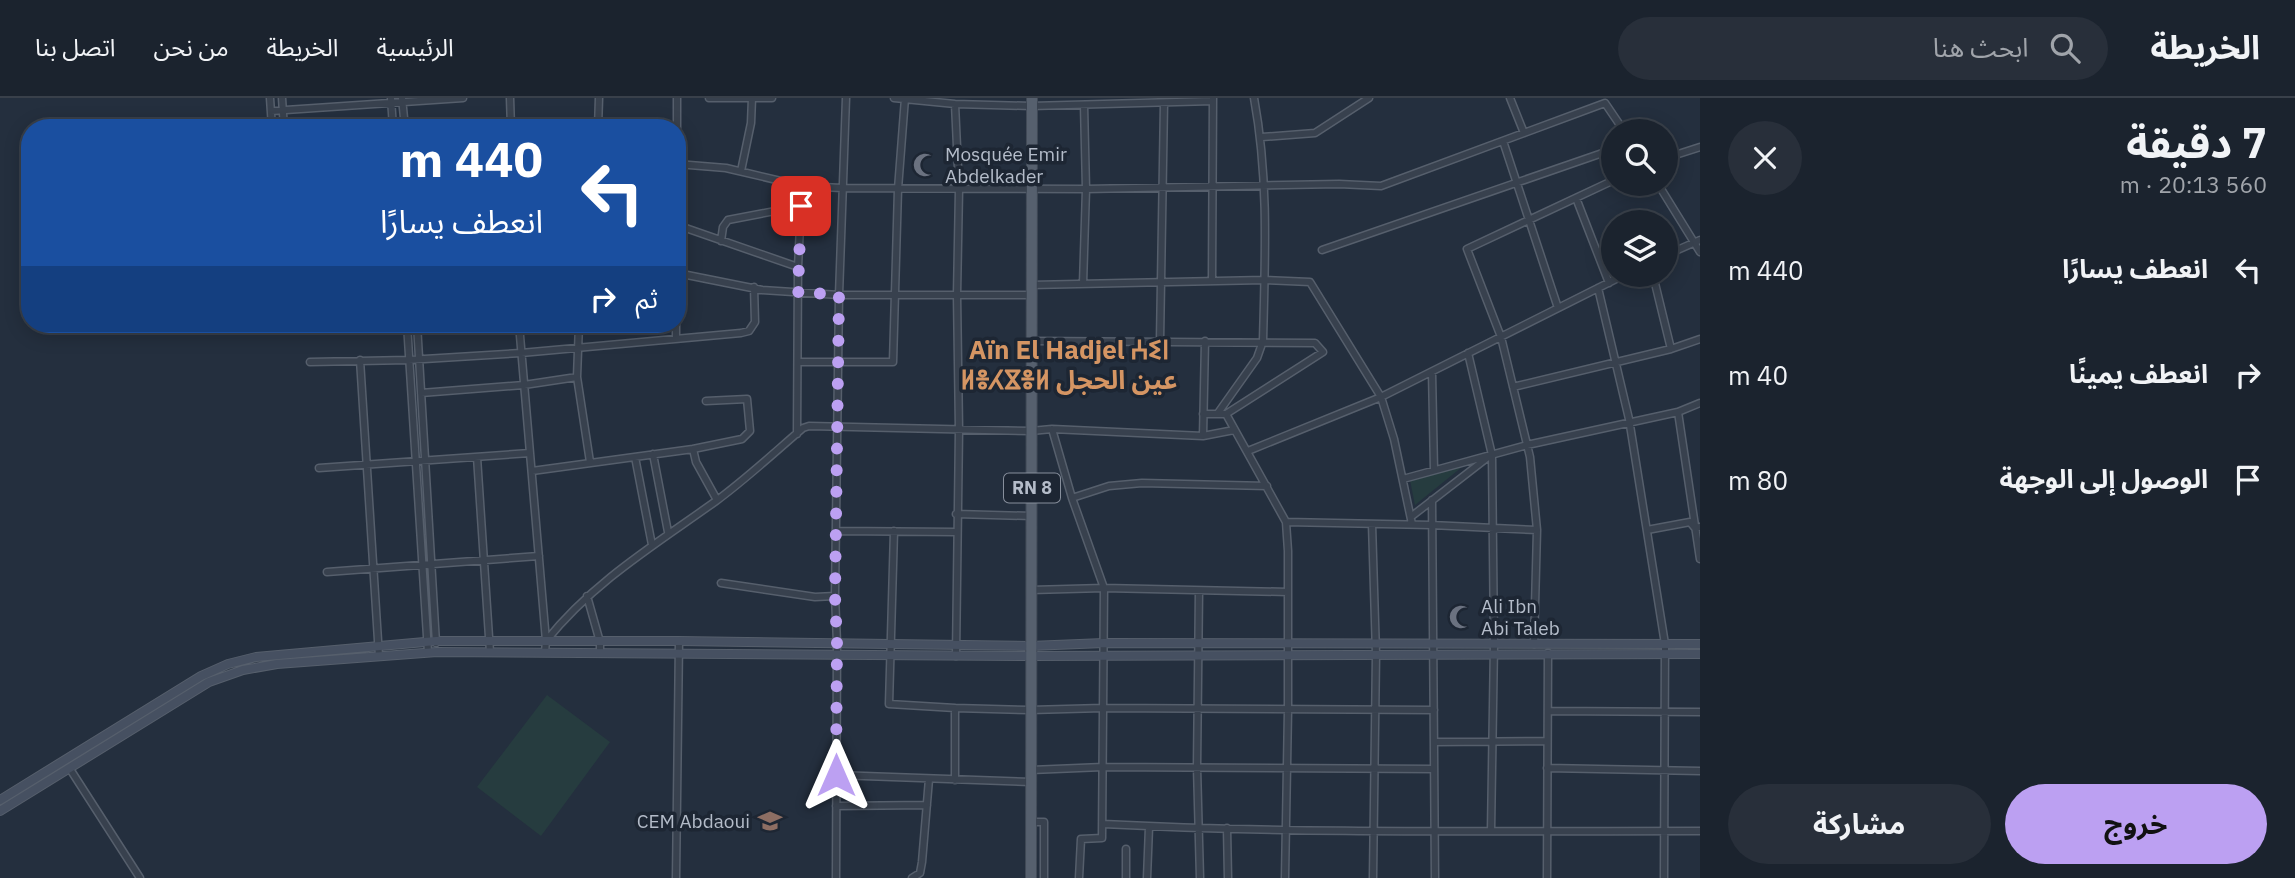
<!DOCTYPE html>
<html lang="ar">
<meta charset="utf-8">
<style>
:root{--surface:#1b232e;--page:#282f3a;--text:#f1f3f6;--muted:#a0a4aa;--line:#39404a;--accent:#bca0f2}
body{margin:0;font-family:"IBM Plex Sans","Noto Sans Arabic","Noto Sans Tifinagh",sans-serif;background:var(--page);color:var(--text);direction:rtl;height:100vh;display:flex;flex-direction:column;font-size:26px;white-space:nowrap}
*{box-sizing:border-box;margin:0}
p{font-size:23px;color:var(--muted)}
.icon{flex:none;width:38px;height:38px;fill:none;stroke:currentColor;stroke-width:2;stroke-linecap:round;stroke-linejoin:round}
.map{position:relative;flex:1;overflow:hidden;direction:ltr}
.sheet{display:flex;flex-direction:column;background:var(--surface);width:595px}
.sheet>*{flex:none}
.banner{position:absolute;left:21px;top:21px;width:665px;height:214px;border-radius:28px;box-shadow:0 4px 18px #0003,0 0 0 2px var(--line);direction:rtl;background:#1a4fa0;color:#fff;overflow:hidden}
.tools{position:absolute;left:1601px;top:21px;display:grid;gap:14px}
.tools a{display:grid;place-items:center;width:77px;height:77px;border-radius:50%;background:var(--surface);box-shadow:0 4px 18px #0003,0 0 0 2px var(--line);font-size:35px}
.pin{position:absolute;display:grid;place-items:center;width:60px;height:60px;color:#fff;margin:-30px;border-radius:14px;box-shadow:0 4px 10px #0006}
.me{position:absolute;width:77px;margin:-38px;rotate:0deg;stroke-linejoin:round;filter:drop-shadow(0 0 5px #0008)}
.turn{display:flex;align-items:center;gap:24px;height:147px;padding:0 28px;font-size:32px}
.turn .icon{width:91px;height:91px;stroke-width:2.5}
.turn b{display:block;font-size:49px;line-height:60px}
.then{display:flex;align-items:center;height:66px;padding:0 28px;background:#0003;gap:14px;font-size:26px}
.round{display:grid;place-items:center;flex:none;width:74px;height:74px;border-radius:37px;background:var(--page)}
.summary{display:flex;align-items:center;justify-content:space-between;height:119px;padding:0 28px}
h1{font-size:42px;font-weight:700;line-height:52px}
.cta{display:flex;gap:14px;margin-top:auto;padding:14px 28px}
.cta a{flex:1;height:80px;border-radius:42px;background:var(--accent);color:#111;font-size:28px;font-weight:700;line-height:80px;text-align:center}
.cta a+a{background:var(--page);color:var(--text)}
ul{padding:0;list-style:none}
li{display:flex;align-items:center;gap:21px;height:105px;padding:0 28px}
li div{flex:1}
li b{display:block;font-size:26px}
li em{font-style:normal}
header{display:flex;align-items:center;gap:42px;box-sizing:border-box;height:98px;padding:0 35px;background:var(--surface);border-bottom:2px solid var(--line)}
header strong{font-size:33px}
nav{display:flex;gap:38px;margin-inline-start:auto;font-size:24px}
.search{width:490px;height:63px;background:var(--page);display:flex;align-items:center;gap:18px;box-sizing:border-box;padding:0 24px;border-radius:38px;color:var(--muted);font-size:26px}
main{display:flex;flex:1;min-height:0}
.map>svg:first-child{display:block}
.green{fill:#263c3f}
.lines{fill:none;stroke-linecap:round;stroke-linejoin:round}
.street-casing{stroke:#565f6c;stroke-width:9}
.secondary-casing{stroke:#565f6c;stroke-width:10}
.primary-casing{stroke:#414a57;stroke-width:12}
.street{stroke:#38414e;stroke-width:6}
.secondary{stroke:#465061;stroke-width:8}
.primary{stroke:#56606e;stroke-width:10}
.route{stroke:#bca0f2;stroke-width:12;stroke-dasharray:0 21.6}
.labels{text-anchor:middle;stroke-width:7;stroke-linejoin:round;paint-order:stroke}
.shield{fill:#1d2633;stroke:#878f9c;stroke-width:2}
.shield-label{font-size:18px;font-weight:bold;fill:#b4bcc9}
.poi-label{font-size:19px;fill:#b4bcc9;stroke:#1d2633;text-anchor:start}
.district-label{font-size:26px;font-weight:bold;fill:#d59563;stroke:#1d2633}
</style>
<header>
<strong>الخريطة</strong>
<div class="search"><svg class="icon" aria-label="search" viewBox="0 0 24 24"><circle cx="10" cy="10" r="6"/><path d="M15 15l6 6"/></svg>ابحث هنا</div>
<nav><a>الرئيسية</a><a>الخريطة</a><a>من نحن</a><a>اتصل بنا</a></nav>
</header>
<main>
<section class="sheet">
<div class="summary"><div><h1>7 دقيقة</h1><p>560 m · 20:13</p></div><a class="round"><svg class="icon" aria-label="close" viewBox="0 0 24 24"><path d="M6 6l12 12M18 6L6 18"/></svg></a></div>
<ul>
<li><svg class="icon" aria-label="left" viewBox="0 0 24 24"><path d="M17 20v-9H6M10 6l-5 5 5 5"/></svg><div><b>انعطف يسارًا</b></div><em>440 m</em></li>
<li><svg class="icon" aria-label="right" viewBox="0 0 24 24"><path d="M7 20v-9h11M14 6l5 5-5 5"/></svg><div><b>انعطف يمينًا</b></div><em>40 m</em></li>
<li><svg class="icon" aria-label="arrive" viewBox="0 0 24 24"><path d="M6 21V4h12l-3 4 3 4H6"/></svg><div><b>الوصول إلى الوجهة</b></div><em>80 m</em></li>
</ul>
<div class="cta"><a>خروج</a><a>مشاركة</a></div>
</section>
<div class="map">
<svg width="1700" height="780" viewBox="0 0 1700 780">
<rect width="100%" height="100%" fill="#242f3e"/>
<!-- green -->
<path class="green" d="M1462,369L1415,407L1410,382Z
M547,597L610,644L541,738L477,689Z"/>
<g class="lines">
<!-- street casing -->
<g class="street-casing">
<path id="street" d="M270,0L272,30
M282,0L284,30
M391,0L393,30
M402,0L405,30
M510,0L511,30
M709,0H772
M894,0L955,6L1031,8L1213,3
M1510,0L1524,35
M955,6L959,92L957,197L959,332L956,558
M271,13L463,0
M598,30L599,0
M677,30V0
M1262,39L1315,35L1369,0
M1503,43L1558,210
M1666,60L1700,49
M677,66L726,70L802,88L842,90L1086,91L1339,86L1381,88L1605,5L1624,33
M741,73L751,25L752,0
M1658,86L1700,154
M1576,100L1609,185
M677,127L798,169
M721,143L723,129L728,122L801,108
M1322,152L1614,51
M1666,157L1700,142
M677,175L762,192L839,197H1031
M1653,177L1671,251
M1212,183L1213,0
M1083,186L1086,91L1084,7
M1031,187L1264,182L1310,184L1381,299L1394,341L1412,426
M1598,190L1629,321L1665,546L1664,780
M407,226L428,554
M417,226L436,545
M519,226L546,543L545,554
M579,226L577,279L590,364
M676,241V226
M1031,243L1315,245L1323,254L1226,316
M1160,243L1164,5
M1468,255L1492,357L1494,546L1491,733
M360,262L379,558
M310,264L408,262L521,255L741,235L749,233L755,224L754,189
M798,264H893L898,91L905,0
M1432,274L1434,372
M1513,289L1671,251L1700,241
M421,295L524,287L577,279
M1678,314L1700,461
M1218,315L1257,260L1263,243C1265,161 1269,81 1254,0
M1203,316H1226L1286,424L1288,453V612L1285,780
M1052,331L1072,400L1104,490L1102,740L1081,741L1079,780
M797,336L798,169L802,88
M1203,338L1205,243
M693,351L742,341L750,333L747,301L706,303
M1248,353L1381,299L1624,177
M653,356L668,434
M477,359L490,554
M635,359L652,447
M319,370L530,355
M532,373L693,351L696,364L717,402
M1403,381L1527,347L1678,314L1700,305
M1072,400L1109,388L1142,385L1267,388
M1432,402L1435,780
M956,416L1032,418
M1412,418L1487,360
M1286,424L1431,427L1537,432
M1372,426L1376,556L1373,780
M1647,432L1690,424L1695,430L1700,429
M837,433L956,434
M894,433L889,606L955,610
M327,474L539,458
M721,485L815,499L835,498
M1031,492L1104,490L1288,494
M1199,493L1197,669L1200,780
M587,498L600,544V554
M546,543C593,484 656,446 716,403C746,381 775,354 803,330L809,328L1031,333L1052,331L1203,338L1234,332
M1534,546L1537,432L1530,359L1501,239L1467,151L1614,82
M1548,613L1700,614
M1434,644L1547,643
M1547,670L1700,673
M70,671L140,780
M1031,672L1103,669L1434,671
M836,677L1031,684
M955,682V610L1030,612L1103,610L1434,612
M836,708L927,707
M1031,724H1044V780
M1103,726C1301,736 1501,733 1700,733
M1227,730L1228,780
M676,780L679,543
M836,780L837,545L835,498L839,197L846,0
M912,780L920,775L922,764L929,681
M1126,780V751
M1147,780L1149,729
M1547,780L1548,555"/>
</g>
<!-- secondary casing -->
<g class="secondary-casing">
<path id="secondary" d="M0,702L201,578L228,566L256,559L436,543H679L1030,548L1104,545L1700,546
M0,713L209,584L243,572L277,566L437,554L1030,558L1700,556"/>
</g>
<!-- primary casing -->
<g class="primary-casing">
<path id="primary" d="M1031,780L1032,0"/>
</g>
<!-- street -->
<use href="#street" class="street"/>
<!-- secondary -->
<use href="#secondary" class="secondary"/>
<!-- primary -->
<use href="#primary" class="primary"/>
</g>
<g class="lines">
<!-- route -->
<path class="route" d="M801,108L798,194L839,197L835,498L837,545L836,677"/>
</g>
<!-- icons -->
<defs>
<g id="mosque-bare" transform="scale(1.89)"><path d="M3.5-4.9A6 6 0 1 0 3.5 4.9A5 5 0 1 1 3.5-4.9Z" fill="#6b7280" stroke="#1d2633" stroke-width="2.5" paint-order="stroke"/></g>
<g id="school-bare" transform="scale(1.89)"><path d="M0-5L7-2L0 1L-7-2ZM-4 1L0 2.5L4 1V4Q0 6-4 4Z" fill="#8d6e63" stroke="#1d2633" stroke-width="2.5" paint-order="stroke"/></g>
</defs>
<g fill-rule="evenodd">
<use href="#mosque-bare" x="925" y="67"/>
<use href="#mosque-bare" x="1461" y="519"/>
<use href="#school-bare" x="770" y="723"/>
</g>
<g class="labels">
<!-- shield labels -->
<rect class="shield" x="1004" y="375.5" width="56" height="29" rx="5"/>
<g class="shield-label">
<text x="1032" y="396">RN 8</text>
</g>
<!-- poi labels -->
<g class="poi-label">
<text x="945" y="63">Mosquée Emir<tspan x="945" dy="22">Abdelkader</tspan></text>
<text x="1481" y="515">Ali Ibn<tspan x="1481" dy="22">Abi Taleb</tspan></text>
<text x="750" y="730" text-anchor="end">CEM Abdaoui</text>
</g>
<!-- district labels -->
<g class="district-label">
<text x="1069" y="261">Aïn El Hadjel ⵄⵉⵏ<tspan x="1069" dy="30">ⵍⴻⵃⴵⴻⵍ عين الحجل</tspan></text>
</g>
</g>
</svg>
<div class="tools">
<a><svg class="icon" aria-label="search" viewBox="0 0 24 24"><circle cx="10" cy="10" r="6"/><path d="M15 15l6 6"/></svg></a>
<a><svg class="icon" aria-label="layers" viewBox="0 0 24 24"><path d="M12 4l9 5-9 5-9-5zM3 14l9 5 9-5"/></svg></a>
</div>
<div class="pin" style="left:801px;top:108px;background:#d93025"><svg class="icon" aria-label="arrive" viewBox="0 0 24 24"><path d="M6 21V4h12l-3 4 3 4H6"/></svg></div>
<svg class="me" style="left:836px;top:677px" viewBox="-20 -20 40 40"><path d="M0-17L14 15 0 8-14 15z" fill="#bca0f2" stroke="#fff" stroke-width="4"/></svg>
<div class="banner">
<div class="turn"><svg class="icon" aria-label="left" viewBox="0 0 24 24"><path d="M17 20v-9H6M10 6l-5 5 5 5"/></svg><div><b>440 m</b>انعطف يسارًا</div></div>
<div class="then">ثم<svg class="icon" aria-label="right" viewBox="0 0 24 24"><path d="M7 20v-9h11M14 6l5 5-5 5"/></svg></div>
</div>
</div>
</main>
